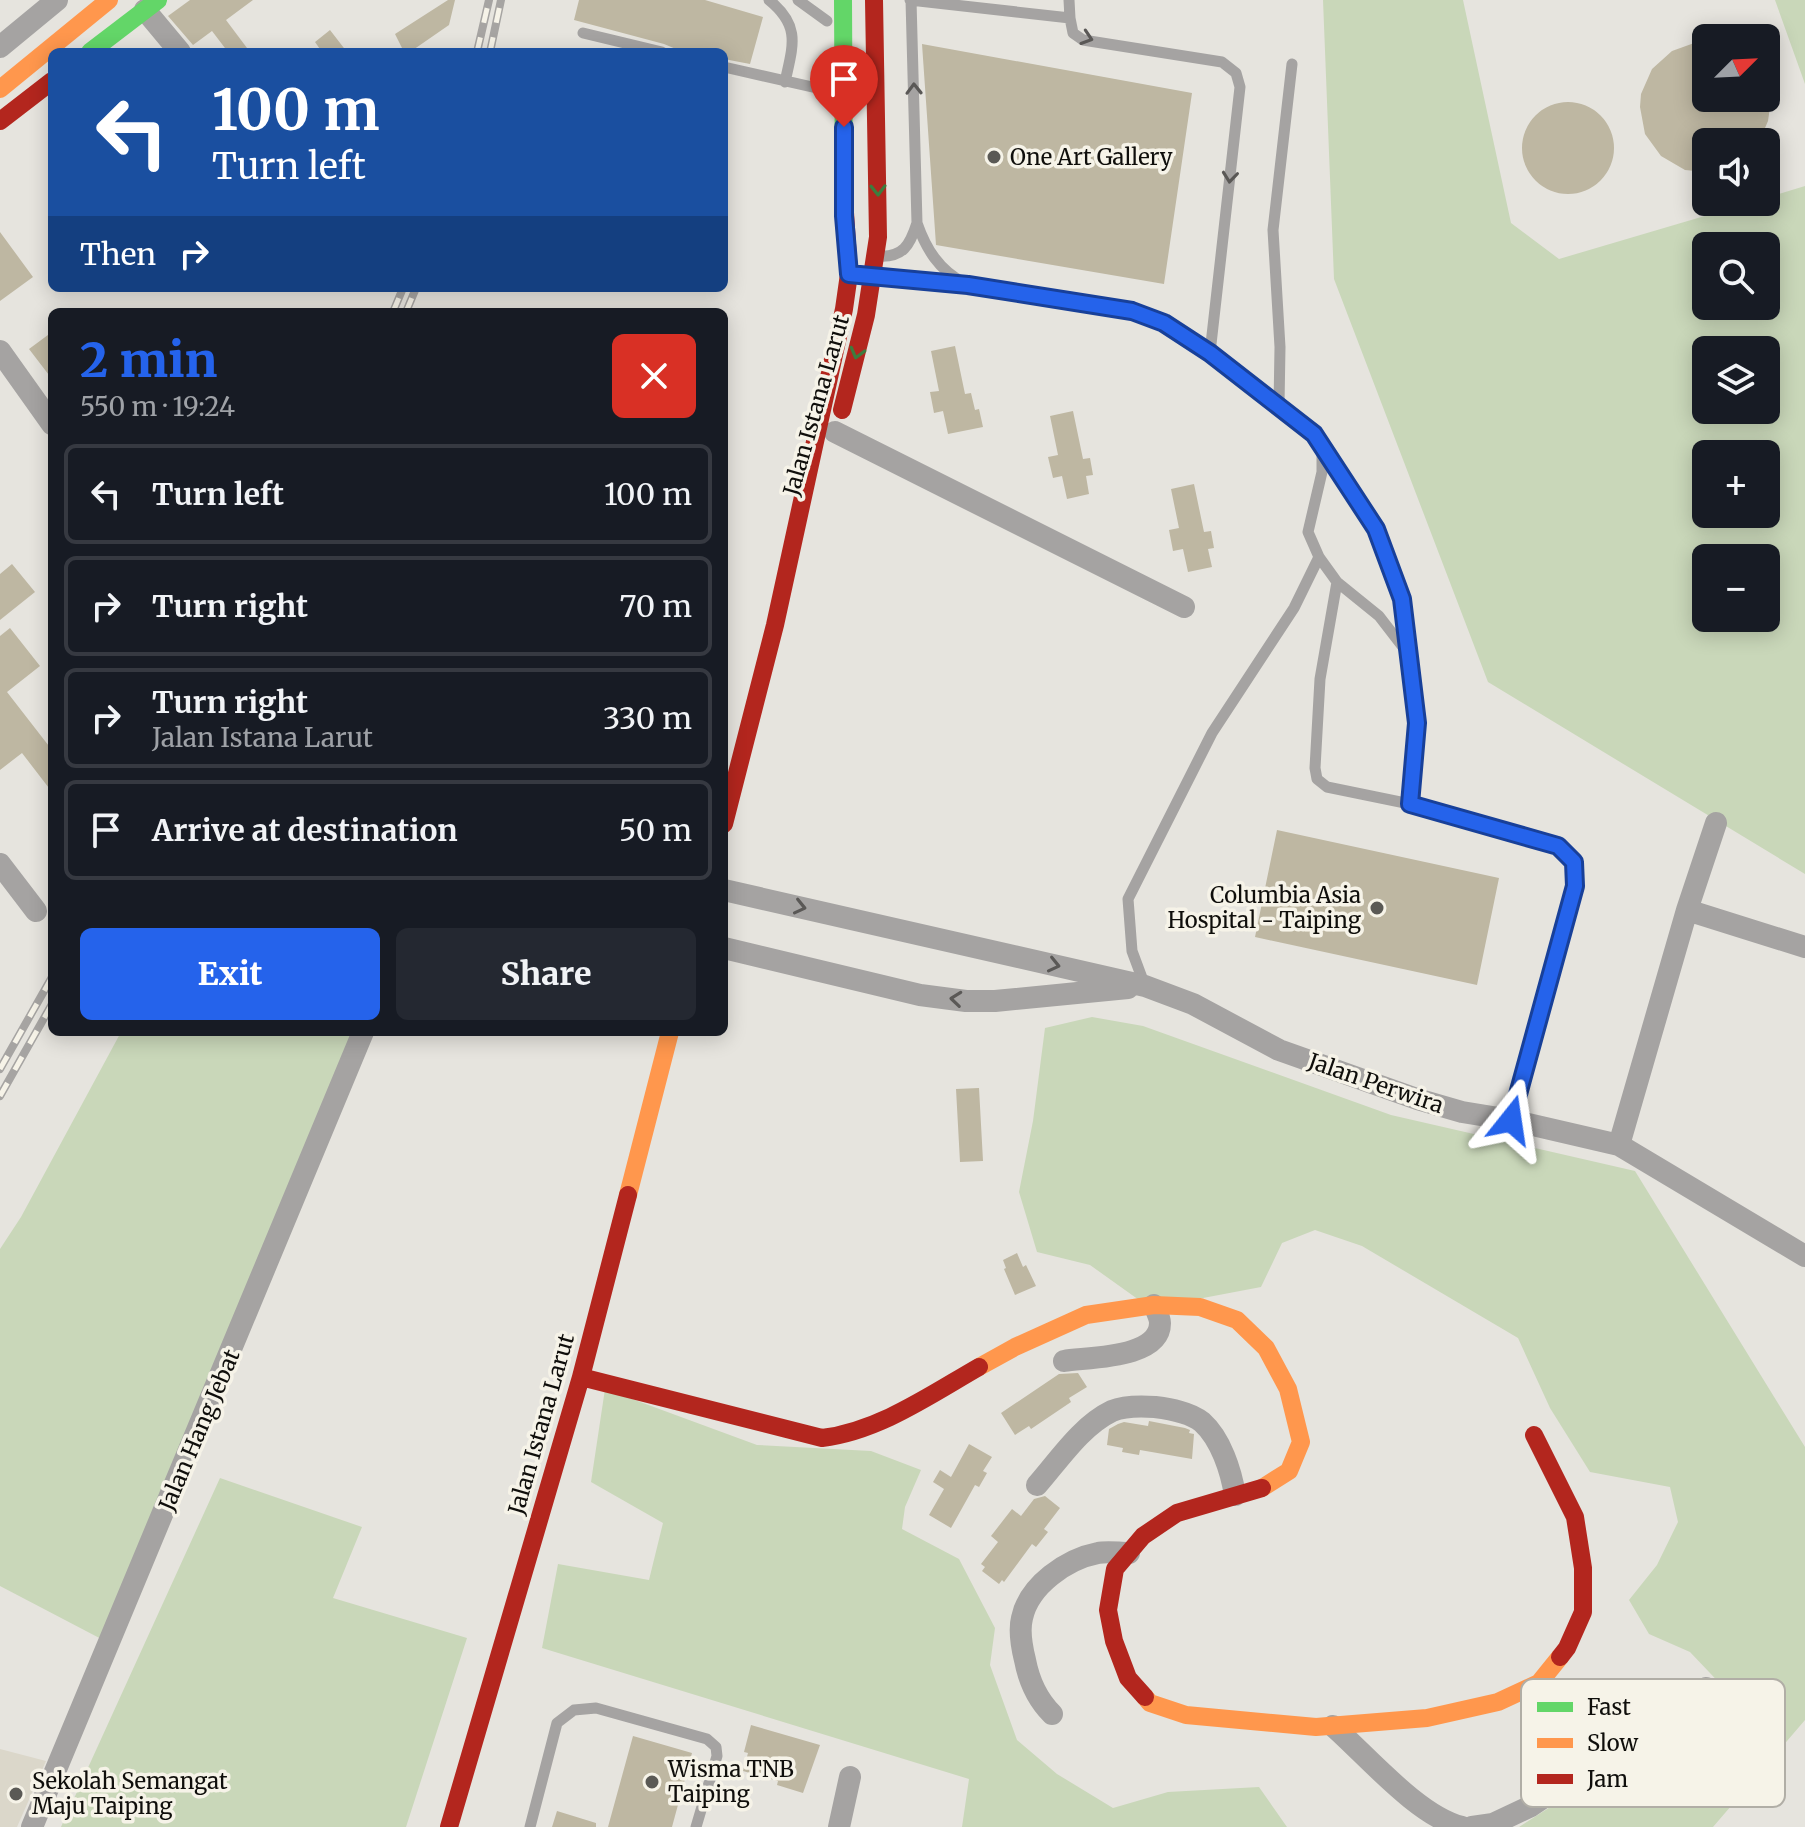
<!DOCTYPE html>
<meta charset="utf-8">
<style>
:root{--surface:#171b24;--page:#242831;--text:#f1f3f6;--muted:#9ea1a6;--line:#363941;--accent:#2563eb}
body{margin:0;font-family:Merriweather,serif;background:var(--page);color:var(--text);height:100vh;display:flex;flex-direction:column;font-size:30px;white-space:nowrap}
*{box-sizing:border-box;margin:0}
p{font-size:26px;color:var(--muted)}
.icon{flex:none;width:44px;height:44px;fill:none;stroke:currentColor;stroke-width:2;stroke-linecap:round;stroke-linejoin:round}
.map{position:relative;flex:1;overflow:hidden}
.drawer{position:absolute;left:48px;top:308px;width:680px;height:728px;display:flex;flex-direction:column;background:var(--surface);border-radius:12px;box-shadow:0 4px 20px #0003}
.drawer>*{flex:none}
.top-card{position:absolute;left:48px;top:48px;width:680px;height:244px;border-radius:12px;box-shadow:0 4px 20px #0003;background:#1a4fa0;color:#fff;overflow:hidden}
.needle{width:52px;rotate:66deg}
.fabs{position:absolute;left:1692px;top:24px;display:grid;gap:16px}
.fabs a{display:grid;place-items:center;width:88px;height:88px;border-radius:12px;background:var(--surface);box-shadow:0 4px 20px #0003;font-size:40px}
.pin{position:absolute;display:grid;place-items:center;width:68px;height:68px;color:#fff;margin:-82px -34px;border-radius:50% 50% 50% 0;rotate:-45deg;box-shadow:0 0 8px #0007}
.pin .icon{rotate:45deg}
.me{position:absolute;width:88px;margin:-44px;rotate:15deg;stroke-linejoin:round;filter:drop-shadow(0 0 6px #0008)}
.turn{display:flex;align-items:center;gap:28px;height:168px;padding:0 32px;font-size:36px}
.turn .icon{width:104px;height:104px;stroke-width:2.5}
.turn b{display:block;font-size:56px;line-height:68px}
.then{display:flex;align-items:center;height:76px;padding:0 32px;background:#0003;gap:16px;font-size:30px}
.round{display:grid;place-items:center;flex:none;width:84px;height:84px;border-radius:12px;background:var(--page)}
.overview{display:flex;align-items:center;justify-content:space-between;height:136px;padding:0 32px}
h1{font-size:48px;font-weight:800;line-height:60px;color:var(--accent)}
.action{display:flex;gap:16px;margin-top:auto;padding:16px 32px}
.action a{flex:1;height:92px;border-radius:12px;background:var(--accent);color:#fff;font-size:32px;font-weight:800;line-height:92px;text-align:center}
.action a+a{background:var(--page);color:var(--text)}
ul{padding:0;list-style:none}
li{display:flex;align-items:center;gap:24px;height:100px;margin:0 16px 12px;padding:0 16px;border:4px solid var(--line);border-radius:12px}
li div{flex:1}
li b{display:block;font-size:30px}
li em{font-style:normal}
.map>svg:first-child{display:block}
.built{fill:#dbd7ca}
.green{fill:#c9d7b9;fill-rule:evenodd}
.building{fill:#beb7a2}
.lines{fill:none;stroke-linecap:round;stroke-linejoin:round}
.lane{stroke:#a5a3a2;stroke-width:11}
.street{stroke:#a5a3a2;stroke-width:22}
.fast{stroke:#63d668;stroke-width:18}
.slow{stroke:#ff974d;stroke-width:18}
.jam{stroke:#b3261e;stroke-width:18}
.rail-casing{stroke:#a6a4a2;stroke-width:8}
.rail{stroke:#f6f3e8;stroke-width:5;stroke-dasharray:15;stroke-linecap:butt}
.oneway{stroke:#5a5856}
.oneway2{stroke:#3d7c3e}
.route-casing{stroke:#184099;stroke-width:20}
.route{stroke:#2563eb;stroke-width:14}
.poi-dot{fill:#5a5955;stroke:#f6f3e8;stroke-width:3}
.labels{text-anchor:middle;stroke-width:7;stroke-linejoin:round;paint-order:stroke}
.poi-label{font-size:22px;fill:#0f0e0b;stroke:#f6f3e8;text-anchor:start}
.street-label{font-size:22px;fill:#0f0e0b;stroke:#f6f3e8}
.key{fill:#f6f3e8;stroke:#b1aea6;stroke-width:2}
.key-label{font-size:22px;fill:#0f0e0b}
</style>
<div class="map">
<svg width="1805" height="1827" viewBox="0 0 1805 1827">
<rect width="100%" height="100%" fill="#e6e4de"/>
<!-- built -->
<path class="built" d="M0,1749L46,1761L17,1827H0Z"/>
<!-- green -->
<path class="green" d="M1323,0H1463L1511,223L1559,259L1752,202H1766V198L1805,186V874L1488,682L1334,279ZM1706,246H1766V306H1706ZM1706,350H1766V410H1706ZM1706,454H1766V514H1706ZM1706,558H1766V618H1706Z
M1775,0H1805V84Z
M1092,1017L1143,1026L1391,1115L1635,1171L1805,1447V1720L1713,1827H1519L1729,1693L1690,1652L1649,1634L1629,1600L1657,1565L1678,1522L1670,1487L1590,1472L1550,1408L1518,1338L1362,1246L1315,1230L1282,1243L1261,1287L1203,1298L1139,1300L1090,1265L1037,1252L1019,1192L1033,1121L1045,1028Z
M121,1032H360L107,1642L0,1586V1249L21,1217Z
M605,1389L757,1445L871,1451L921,1470L905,1507L902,1529L959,1559L995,1628L990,1665L1017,1740L1057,1774L1113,1808L1168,1792L1259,1787L1287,1827H962L969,1779L542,1648L558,1564L649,1580L663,1523L591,1482Z
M220,1478L362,1527L333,1598L467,1638L406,1827H61Z"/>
<!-- building -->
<path class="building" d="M190,0H253L226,20L250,52H228L212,31L193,45L168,16Z
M448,0H455L449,25L410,52H404L395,34Z
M579,0H705L763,17L750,64L724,59V52H683L664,44L574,20Z
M330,30L347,52H322L315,42Z
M1697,42H1706V98H1769L1770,107L1768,121L1759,142H1706V172L1685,170L1661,156L1645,134L1640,107L1641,94L1652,69L1672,51Z
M922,44L1192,93L1164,284L936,245Z
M1522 148a46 46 0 1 1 92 0a46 46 0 1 1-92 0Z
M0,232L33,277L0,301Z
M52,332V379L29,349Z
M955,346L965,394L971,393L975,410L979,409L983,427L948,434L943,411L934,413L930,392L939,391L931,351Z
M1073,411L1083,459L1090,458L1093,475L1086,476L1089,494L1067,499L1062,476L1053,478L1048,457L1058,455L1050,416Z
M1194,484L1204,532L1211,531L1214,548L1208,549L1212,567L1188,572L1183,549L1173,551L1169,530L1179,528L1171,489Z
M12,564L35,592L0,620V574Z
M10,628L40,666L7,692L52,750V792L22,753L0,770V636Z
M1277,830L1499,878L1477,985L1255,937Z
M979,1088L983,1161L960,1162L956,1089Z
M1017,1253L1023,1267L1026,1265L1036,1286L1015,1295L1004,1269L1006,1268L1003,1260Z
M1078,1373L1087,1387L1069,1398L1071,1402L1031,1429L1029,1426L1015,1435L1001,1413L1059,1374Z
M1149,1421L1185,1428L1190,1430L1189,1433L1194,1434L1192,1459L1140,1450L1139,1455L1122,1452L1123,1448L1107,1445L1109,1429L1118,1424L1124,1422L1148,1426Z
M969,1444L992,1457L983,1471L987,1473L979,1487L975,1485L951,1528L929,1515L944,1489L933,1482L940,1470L951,1477Z
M1045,1496L1060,1508L1044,1529L1048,1532L1036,1547L1032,1544L1004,1582L1002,1580L999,1584L982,1571L985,1567L981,1564L998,1542L991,1536L1012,1509L1021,1516L1034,1499Z
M751,1725L820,1745L803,1793L777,1785L778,1781L743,1771L748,1753L744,1752Z
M633,1736L692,1753L672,1827H608Z
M557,1811L596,1823V1827H552Z"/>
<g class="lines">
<!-- lane -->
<path class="lane" d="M769,0C801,26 793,45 785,82
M798,0L827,21
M910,0L1070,18L1073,33L1083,40L1222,62L1236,73L1240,87L1210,353
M911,0L917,223C926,249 939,270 964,283
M1069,0L1070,18
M583,33L662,52
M724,67L830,91
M878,256C903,258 910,245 917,223
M875,277L968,285L1132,311L1164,323L1210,353L1314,434L1322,450V472L1308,532L1319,557L1337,582L1320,679L1315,768L1317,779L1327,787L1410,804L1558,846L1574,862L1575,886L1511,1120
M1279,405L1280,347L1273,230L1292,64
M1322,450L1376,529L1402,599L1406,651
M1337,582L1379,616L1406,651L1417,723L1410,804
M1145,986L1132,951L1128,899L1212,733L1294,608L1319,557
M530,1827L557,1723L574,1710L596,1708L707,1739L716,1747L717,1756L696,1827"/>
<!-- street -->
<path class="street" d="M145,10L180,52
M0,47L57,0
M0,351L52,424
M835,432L1184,607
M0,864L36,911
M724,890L1145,986L1193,1004L1279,1050L1417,1099L1462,1112L1511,1120L1619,1145L1805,1256
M1687,910L1805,947
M724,948L920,995L966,1001H995L1128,988
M1619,1145L1687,910L1716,823
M1064,1361C1087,1357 1160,1359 1160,1323C1160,1318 1156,1310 1154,1305
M1037,1485C1059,1460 1081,1426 1112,1411C1124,1406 1142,1406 1155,1407C1170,1409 1190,1412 1202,1422C1221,1439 1231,1471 1235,1495
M1052,1714C1037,1699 1029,1681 1025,1660C1022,1648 1019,1630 1022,1618C1029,1585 1067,1559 1098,1553C1107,1551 1119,1553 1129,1553
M1333,1726C1367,1756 1419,1817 1462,1827
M32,1827L363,1032
M839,1827L850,1777
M1472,1827L1493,1824L1531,1806L1706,1688"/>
<!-- fast -->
<path class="fast" d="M843,0L844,197
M90,52L158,0"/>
<!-- slow -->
<path class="slow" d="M0,89L109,0
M628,1195L670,1032
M979,1367L1015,1347L1086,1315L1154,1305L1200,1307L1237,1320L1266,1348L1288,1389L1301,1442L1289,1471L1262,1488
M1145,1697L1150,1703L1186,1715L1316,1727L1427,1718L1498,1702L1539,1683L1560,1657"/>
<!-- jam -->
<path class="jam" d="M0,121L52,81
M842,410L866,315L878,237L874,0
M724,824L775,625L844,309L849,274L844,197
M581,1377L822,1438C879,1431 930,1395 979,1367
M1534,1435L1575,1517L1583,1568V1612L1567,1648L1560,1657
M1145,1697L1128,1678L1114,1641L1108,1610L1115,1569L1143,1536L1177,1513L1262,1488
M449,1827L581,1377L628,1195"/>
<!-- rail casing -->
<g class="rail-casing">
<path id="rail" d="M477,52L489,0
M490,52L501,0
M393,312L403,288
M406,312L416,288
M0,1069L52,977
M0,1096L52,1004"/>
</g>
<!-- rail -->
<use href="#rail" class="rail"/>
</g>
<!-- one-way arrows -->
<defs><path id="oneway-chevron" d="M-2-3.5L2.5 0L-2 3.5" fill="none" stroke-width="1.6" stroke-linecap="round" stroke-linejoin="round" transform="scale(2)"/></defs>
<g class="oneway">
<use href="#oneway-chevron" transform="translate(1087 38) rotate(18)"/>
<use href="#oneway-chevron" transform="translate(914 89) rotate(-91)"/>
<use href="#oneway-chevron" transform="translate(1230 177) rotate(96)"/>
<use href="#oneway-chevron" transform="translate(800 907) rotate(13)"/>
<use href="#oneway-chevron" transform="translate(1054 965) rotate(13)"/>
<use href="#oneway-chevron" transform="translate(956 999) rotate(-174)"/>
</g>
<g class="oneway2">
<use href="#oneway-chevron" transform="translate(878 190) rotate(89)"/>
<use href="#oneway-chevron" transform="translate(857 353) rotate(105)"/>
</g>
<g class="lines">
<!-- route casing -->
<g class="route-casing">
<path id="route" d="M844,127V216L849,274L968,285L1132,311L1164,323L1210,353L1314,434L1376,529L1402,599L1417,723L1410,804L1558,846L1574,862L1575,886L1511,1120"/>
</g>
<!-- route -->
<use href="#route" class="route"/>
</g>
<!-- markers -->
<g class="poi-dot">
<circle cx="994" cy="157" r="8"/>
<circle cx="1377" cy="908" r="8"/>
<circle cx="652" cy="1782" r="8"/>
<circle cx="16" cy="1794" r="8"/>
</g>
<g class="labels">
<!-- poi labels -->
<g class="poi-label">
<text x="1010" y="165">One Art Gallery</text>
<text x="1361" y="903" text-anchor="end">Columbia Asia<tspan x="1361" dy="25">Hospital - Taiping</tspan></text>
<text x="668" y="1777">Wisma TNB<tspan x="668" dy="25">Taiping</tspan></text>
<text x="32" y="1789">Sekolah Semangat<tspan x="32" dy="25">Maju Taiping</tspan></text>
</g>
<!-- street labels -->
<g class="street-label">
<text transform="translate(816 405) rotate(-74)" y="8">Jalan Istana Larut</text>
<text transform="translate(1376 1083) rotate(19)" y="8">Jalan Perwira</text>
<text transform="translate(541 1424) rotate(-74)" y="8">Jalan Istana Larut</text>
<text transform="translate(199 1430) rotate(-67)" y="8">Jalan Hang Jebat</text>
</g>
</g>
<!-- legend -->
<rect x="1521" y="1679" width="264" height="128" rx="12" class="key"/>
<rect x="1537" y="1702" width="36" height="10" fill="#63d668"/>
<rect x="1537" y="1738" width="36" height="10" fill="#ff974d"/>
<rect x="1537" y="1774" width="36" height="10" fill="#b3261e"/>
<g class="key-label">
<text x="1587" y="1715">Fast</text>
<text x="1587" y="1751">Slow</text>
<text x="1587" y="1787">Jam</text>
</g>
</svg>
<div class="fabs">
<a><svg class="needle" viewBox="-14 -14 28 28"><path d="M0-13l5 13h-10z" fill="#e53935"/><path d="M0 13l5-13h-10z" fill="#9ea1a6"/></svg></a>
<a><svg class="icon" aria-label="sound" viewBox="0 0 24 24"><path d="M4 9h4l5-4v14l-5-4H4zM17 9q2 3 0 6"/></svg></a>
<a><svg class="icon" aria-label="search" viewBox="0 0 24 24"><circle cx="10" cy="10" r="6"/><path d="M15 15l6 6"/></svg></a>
<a><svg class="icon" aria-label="layers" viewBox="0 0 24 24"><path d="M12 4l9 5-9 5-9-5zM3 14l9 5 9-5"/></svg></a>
<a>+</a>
<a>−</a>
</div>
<div class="pin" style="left:844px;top:127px;background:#d93025"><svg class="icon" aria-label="arrive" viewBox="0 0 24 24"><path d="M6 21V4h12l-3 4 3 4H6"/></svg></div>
<svg class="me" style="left:1511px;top:1120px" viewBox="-20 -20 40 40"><path d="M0-17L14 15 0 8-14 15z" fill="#2563eb" stroke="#fff" stroke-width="4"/></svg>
<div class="top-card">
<div class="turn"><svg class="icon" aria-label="left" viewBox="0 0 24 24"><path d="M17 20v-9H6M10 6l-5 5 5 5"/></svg><div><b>100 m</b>Turn left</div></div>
<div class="then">Then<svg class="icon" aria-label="right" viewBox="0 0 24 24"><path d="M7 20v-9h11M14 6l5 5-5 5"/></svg></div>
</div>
<section class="drawer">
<div class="overview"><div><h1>2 min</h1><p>550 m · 19:24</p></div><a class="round" style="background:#d93025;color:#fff"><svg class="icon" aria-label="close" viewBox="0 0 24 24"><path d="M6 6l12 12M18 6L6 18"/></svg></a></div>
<ul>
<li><svg class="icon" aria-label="left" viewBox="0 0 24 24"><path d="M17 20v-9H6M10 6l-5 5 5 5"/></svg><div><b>Turn left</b></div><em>100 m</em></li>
<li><svg class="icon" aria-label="right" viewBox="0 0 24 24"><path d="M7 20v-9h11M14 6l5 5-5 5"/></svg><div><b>Turn right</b></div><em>70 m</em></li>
<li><svg class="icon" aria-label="right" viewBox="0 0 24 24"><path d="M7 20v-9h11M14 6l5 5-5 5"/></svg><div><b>Turn right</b><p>Jalan Istana Larut</p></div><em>330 m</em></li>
<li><svg class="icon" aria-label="arrive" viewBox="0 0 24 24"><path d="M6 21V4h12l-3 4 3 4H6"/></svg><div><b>Arrive at destination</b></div><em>50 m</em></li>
</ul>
<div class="action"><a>Exit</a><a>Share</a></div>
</section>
</div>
